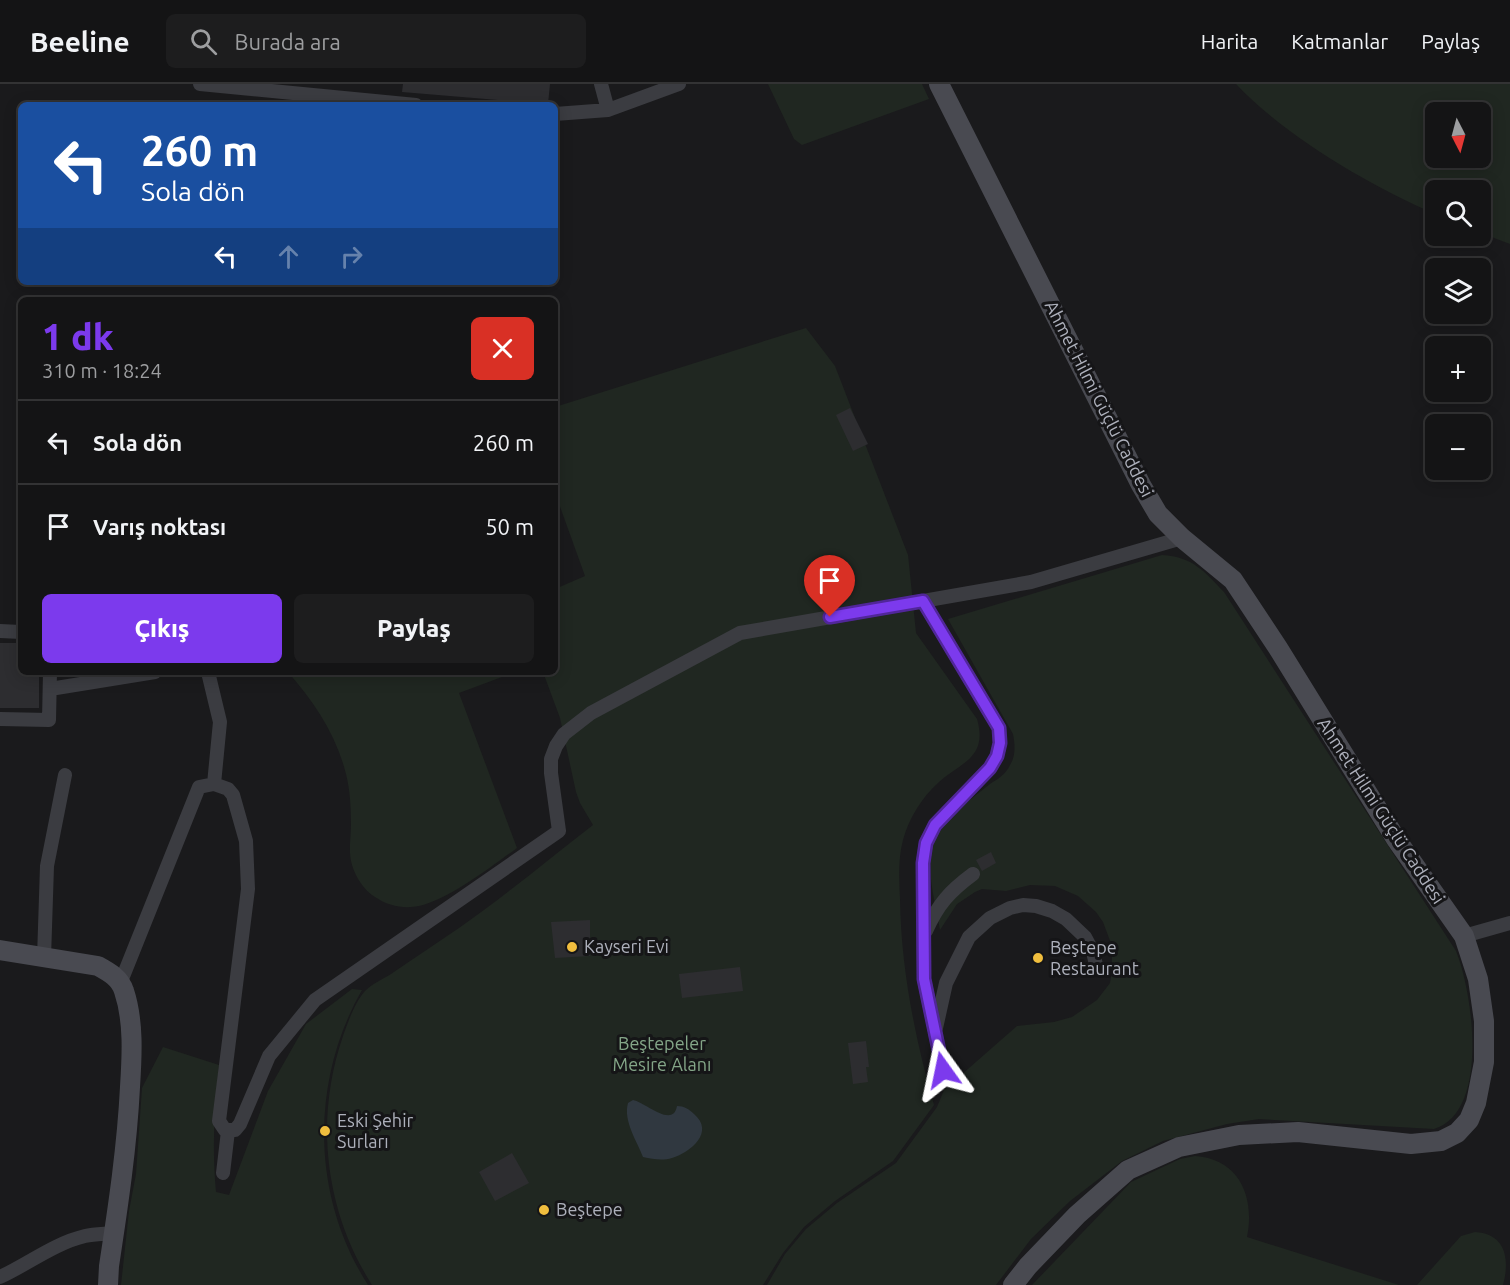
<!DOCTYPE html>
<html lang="tr">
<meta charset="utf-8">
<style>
:root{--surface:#141415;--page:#1d1d1e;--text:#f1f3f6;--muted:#9d9ea0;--line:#333334;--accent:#7c3aed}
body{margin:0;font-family:Ubuntu,sans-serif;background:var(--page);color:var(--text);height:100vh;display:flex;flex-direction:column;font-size:22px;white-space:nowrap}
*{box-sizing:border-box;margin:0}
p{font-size:20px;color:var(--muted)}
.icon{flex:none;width:33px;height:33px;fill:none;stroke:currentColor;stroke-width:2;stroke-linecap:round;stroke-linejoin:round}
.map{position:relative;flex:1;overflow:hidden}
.sheet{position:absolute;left:18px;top:213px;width:540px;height:378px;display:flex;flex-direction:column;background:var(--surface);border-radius:9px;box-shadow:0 3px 15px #0003,0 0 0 2px var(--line)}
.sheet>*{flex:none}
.top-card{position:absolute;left:18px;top:18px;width:540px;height:183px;border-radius:9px;box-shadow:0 3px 15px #0003,0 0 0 2px var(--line);background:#1a4fa0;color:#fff;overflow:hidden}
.needle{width:39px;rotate:174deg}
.tools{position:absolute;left:1425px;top:18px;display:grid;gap:12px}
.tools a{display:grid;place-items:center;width:66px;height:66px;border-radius:9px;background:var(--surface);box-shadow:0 3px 15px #0003,0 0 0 2px var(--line);font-size:30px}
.pin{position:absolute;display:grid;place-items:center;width:51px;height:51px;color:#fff;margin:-62px -26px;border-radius:50% 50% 50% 0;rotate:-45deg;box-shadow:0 0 6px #0007}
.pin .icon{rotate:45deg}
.me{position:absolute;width:66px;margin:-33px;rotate:348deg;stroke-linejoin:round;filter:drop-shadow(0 0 4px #0008)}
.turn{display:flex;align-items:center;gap:21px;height:126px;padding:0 24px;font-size:27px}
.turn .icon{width:78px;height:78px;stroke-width:2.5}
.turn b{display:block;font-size:42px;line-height:51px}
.lanes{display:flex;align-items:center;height:57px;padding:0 24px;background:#0003;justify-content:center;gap:30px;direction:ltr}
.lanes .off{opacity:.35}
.round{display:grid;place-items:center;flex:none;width:63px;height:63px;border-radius:9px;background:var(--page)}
.summary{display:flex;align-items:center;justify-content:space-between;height:102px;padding:0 24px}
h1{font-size:36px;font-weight:800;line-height:45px;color:var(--accent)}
.primary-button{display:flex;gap:12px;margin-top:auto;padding:12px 24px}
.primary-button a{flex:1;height:69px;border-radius:9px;background:var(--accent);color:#fff;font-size:24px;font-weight:800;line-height:69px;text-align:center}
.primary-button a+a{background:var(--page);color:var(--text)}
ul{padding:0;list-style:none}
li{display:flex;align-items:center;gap:18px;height:84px;padding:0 24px;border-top:2px solid var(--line)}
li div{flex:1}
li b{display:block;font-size:22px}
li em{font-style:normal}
header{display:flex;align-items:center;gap:36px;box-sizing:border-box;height:84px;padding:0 30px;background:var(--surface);border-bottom:2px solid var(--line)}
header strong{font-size:28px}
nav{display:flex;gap:33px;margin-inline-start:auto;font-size:21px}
.search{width:420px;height:54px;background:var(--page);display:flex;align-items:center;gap:15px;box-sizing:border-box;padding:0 21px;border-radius:9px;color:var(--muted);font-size:22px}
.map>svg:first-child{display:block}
.green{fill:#202721;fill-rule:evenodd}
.water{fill:#303840}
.building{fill:#2d2d30}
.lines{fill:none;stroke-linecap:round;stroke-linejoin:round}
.street{stroke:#3b3c41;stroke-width:14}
.secondary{stroke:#494a51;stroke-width:20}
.route-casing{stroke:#51269a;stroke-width:15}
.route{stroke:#7c3aed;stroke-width:10}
.poi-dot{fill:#f0be3e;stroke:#151517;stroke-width:2}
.labels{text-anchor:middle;stroke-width:6;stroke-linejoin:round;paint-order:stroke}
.street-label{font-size:18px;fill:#adb0bb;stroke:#151517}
.poi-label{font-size:18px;fill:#adb0bb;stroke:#151517;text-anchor:start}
.park-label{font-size:18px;fill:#84a688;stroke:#151517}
</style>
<header>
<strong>Beeline</strong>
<div class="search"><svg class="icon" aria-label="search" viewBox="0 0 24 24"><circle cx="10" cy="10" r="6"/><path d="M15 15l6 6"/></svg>Burada ara</div>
<nav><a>Harita</a><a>Katmanlar</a><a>Paylaş</a></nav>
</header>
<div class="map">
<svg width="1510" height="1201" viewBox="0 0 1510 1201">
<rect width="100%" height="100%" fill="#1a1a1c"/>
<!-- green -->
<path class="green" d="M768,0H922L929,15L802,61L794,55Z
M1236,0H1510V160L1481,149L1480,106H1436L1435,130C1369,101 1286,53 1236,0ZM1480,28V74H1436V28Z
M806,244L835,282L908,471L916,549L977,635C988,673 962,678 939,698C922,713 909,734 903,756C898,775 899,795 900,815C901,885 915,954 934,1021L893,1077L835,1117L804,1143L783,1169L763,1201H372C325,1127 314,1036 343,952C348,938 355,918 365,907C372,900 383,895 391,890C414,874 437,859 459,844C505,812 549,775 593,741L580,719L576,708L560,634L543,588H555V505L585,492L558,417L555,401V323Z
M1162,471C1193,473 1204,487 1224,508L1456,867C1473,909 1490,1028 1434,1045L1259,1035L1227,1040L1163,1057L1122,1077L1070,1117L1031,1155L996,1201H767L785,1170L806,1145L837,1119L896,1079L937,1023L944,1006L1017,942L1054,938L1072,933L1097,916L1110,899L1112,887V862L1103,838L1096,828L1078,812L1055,802L1030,801L1006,807L982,805L975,808L957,820L940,846C936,822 926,787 932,764C941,734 968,718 990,700C998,695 1006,690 1010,681C1016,672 1015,660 1013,650L948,535Z
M288,588H508L510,590L459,609L517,764C492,782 448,816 419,822C404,825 388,822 375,813C364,806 356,794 352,781C348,767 351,754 351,740C351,723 350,706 346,690C336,650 314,618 288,588Z
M352,905L362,906C310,997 311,1112 368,1201H121L129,1127L136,1090L142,1004L163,963L219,981C214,1024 212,1065 216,1108L229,1111L268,1007L306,940Z
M1195,1072C1240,1075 1255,1114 1247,1153L1399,1201H1032L1131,1098L1180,1075Z
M1475,1148C1506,1150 1510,1175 1503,1201H1417L1461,1152Z"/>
<!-- water -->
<path class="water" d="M633,1016C645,1018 673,1045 677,1022C684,1022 689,1025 694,1030C715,1048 691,1068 672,1074C662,1077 653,1075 643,1073C637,1057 623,1037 628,1019Z"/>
<!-- building -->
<path class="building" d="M403,0H550L548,20L402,8Z
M850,324L868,360L853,367L836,331Z
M0,559H21V588H39V624H0Z
M991,768L996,779L982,787L976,776Z
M590,836V872L555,874L551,838Z
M740,883L743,907L682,914L679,890Z
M866,957L869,983H866L868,998L853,1000L848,959Z
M512,1069L529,1099L495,1117L479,1088Z"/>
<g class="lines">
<!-- street -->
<path class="street" d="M200,0L416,21
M601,0L608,26
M555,30L608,26L679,0
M923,517L999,644L1000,659L997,672L990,684L935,741L926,759L923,779L924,895L943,986
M0,547L21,548
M208,588L220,638L214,700
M50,605L155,588
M0,635L49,636L50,588
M926,847C938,820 950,807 973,790
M1464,852L1510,839
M44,874L47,782L65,691
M120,900L199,703L214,700L228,705L233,711L246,757L248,805L219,1037L225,1046H235L240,1040L269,972L315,916L559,747L551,689V675L556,662L564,650L591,629L740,549L1031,498L1182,454
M936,944L946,899L969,853L990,834L1010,824L1023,821L1036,822L1052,827L1066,835L1085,853L1093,868L1097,885
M223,1089L228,1047
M0,1193C28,1180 55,1159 85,1152C94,1150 104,1150 114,1149"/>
<!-- secondary -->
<path class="secondary" d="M939,0L1141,401L1158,430L1182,454L1233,496L1278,564L1396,755L1464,852L1478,895L1484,937V978L1476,1019L1469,1036L1457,1049L1441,1057L1411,1060L1298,1048L1239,1051L1179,1063L1128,1086L1077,1131L1028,1182L1013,1201
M0,866L98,882C109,888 120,894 124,907C134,937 132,972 130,1003C127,1063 118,1123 109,1182L108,1201"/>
</g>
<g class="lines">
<!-- route casing -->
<g class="route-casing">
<path id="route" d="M830,533L923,517L999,644L1000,659L997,672L990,684L935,741L926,759L923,779L924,895L943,986"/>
</g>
<!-- route -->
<use href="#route" class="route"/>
</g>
<!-- markers -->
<g class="poi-dot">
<circle cx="572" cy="863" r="6"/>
<circle cx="1038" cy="874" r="6"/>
<circle cx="325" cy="1047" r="6"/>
<circle cx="544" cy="1126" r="6"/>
</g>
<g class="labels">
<!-- street labels -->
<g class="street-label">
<text transform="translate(1099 315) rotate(63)" y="6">Ahmet Hilmi Güçlü Caddesi</text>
<text transform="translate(1381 727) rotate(57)" y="6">Ahmet Hilmi Güçlü Caddesi</text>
</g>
<!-- poi labels -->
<g class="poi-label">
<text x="584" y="869">Kayseri Evi</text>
<text x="1050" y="870">Beştepe<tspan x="1050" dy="21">Restaurant</tspan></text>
<text x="337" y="1043">Eski Şehir<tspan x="337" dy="21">Surları</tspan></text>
<text x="556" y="1132">Beştepe</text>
</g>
<!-- park labels -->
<g class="park-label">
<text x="662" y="966">Beştepeler<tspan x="662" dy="21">Mesire Alanı</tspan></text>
</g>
</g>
</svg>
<div class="tools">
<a><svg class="needle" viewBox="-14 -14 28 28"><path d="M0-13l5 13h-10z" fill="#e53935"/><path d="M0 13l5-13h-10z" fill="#9d9ea0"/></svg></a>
<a><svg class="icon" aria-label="search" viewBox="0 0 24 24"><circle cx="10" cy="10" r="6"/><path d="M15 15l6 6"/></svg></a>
<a><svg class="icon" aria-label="layers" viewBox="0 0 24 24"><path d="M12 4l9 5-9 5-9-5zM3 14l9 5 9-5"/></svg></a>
<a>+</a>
<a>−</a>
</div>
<div class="pin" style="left:830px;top:533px;background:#d93025"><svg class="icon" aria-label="arrive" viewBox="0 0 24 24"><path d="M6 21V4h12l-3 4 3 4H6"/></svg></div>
<svg class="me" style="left:943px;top:986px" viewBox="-20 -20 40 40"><path d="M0-17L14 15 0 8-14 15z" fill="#7c3aed" stroke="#fff" stroke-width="4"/></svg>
<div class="top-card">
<div class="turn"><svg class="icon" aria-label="left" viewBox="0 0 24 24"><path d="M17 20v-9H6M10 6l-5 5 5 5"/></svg><div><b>260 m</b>Sola dön</div></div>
<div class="lanes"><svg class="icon" aria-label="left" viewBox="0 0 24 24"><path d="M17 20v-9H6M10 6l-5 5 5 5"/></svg><svg class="icon off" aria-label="ahead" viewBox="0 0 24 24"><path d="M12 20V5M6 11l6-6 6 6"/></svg><svg class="icon off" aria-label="right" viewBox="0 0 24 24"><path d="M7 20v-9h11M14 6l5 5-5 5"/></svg></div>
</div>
<section class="sheet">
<div class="summary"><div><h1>1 dk</h1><p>310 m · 18:24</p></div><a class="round" style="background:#d93025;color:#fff"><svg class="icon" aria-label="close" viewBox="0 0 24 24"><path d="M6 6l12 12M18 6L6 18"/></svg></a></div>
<ul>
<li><svg class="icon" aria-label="left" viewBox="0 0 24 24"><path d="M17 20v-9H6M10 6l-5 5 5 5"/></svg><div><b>Sola dön</b></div><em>260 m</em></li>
<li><svg class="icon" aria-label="arrive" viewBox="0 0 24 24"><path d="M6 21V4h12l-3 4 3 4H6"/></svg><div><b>Varış noktası</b></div><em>50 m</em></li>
</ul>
<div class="primary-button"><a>Çıkış</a><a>Paylaş</a></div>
</section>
</div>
